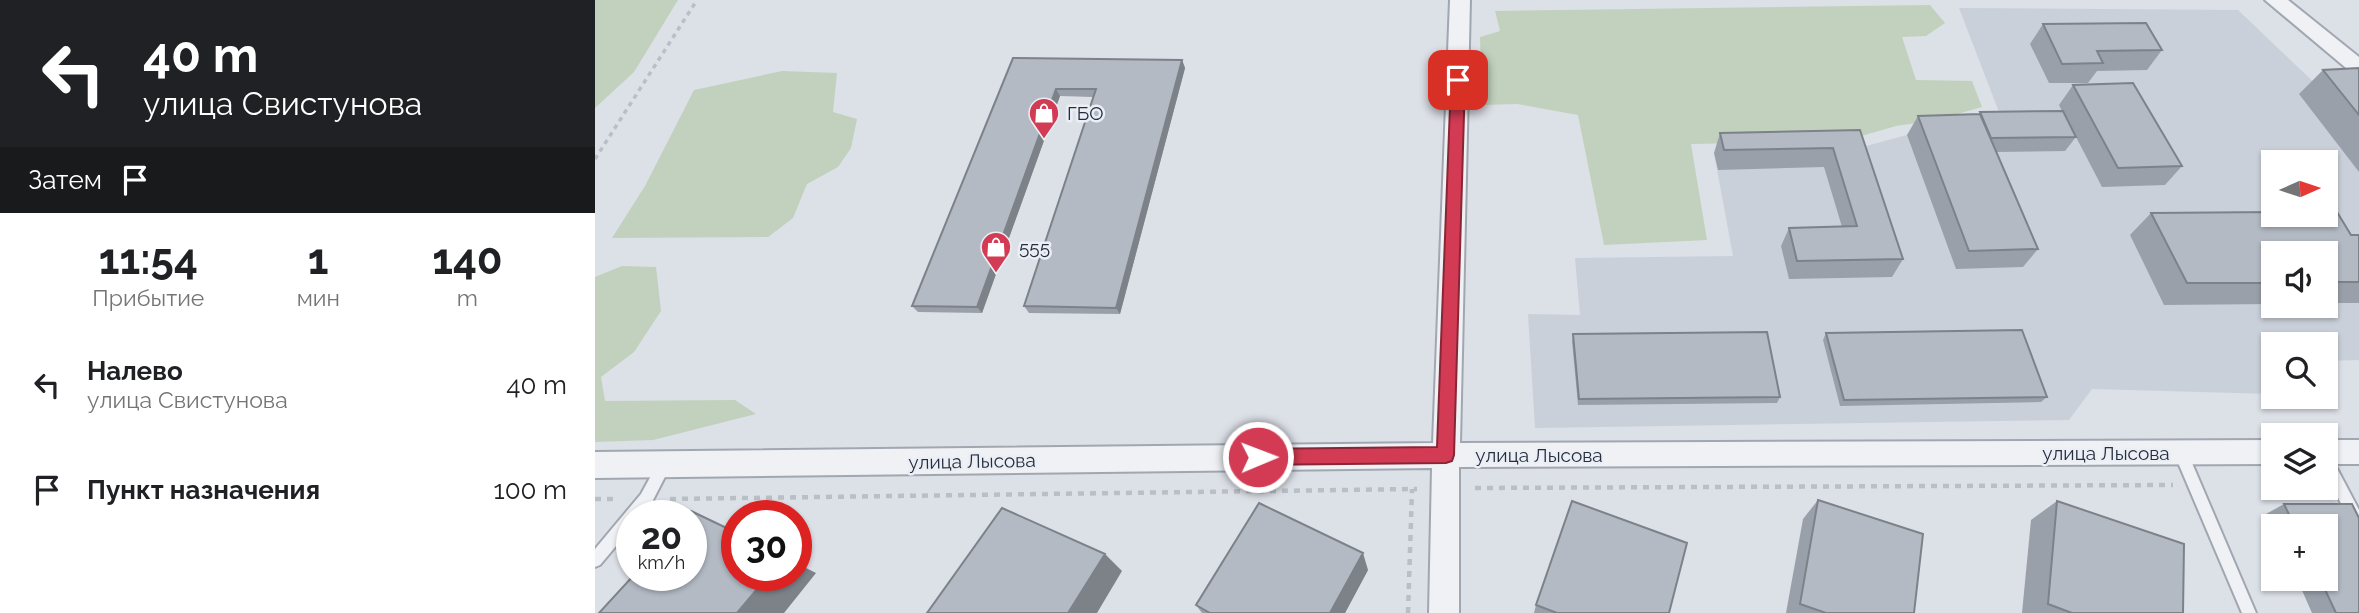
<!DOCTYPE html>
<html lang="ru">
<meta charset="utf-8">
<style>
:root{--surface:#fff;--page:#f6f6f6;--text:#202124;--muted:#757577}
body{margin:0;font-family:Raleway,sans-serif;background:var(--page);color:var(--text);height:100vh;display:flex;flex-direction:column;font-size:26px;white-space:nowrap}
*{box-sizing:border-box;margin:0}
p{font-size:23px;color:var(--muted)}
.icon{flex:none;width:38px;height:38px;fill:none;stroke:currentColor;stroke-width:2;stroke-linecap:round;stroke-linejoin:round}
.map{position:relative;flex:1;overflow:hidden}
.side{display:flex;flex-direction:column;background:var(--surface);width:595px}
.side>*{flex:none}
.guide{background:#202124;color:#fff;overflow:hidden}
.needle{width:46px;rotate:87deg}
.buttons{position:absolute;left:1666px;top:150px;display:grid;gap:14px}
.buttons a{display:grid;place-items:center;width:77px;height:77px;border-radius:0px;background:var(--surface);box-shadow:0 2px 5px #0004;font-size:35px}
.speed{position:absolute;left:21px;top:500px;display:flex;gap:14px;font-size:35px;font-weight:700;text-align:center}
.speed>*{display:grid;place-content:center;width:91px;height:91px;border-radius:50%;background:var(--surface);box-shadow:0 2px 5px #0004;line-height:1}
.speed small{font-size:18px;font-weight:400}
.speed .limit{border:10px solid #d22;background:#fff;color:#111}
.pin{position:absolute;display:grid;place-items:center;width:60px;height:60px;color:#fff;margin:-30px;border-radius:14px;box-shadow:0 4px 10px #0006}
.me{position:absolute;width:77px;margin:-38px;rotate:89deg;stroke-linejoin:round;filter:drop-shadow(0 0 5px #0008)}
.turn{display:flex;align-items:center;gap:24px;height:147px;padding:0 28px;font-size:32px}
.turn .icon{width:91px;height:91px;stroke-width:2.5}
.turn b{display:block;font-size:49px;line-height:60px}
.then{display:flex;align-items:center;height:66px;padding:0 28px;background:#0003;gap:14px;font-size:26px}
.eta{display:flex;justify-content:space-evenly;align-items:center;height:119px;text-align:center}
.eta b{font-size:42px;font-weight:700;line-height:49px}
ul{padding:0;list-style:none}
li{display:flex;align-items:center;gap:21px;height:105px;padding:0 28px}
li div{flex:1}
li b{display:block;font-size:26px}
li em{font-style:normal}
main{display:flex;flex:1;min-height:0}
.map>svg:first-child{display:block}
.built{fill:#cad0d9;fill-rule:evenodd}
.green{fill:#c2d1bd}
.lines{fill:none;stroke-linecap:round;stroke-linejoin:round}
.service-casing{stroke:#a1a7b1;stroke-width:4}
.minor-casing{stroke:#a1a7b1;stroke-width:4}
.path-far1{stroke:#babec5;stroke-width:3.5;stroke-dasharray:4.5 4.5;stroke-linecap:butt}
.path{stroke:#babec5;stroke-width:4.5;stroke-dasharray:6 6;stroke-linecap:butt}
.service{fill:#eff1f5;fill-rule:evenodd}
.minor{fill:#eff1f5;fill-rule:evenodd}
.wall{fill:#9aa0a9}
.shaded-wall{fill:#7d8289}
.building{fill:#b3bac4;stroke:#7d8289;stroke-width:2}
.route{fill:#d23b53;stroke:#882636;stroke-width:2}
.labels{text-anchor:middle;stroke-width:5;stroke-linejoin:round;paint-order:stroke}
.poi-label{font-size:19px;fill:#252e3e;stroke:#ebeff5;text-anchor:start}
.street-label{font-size:19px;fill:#252e3e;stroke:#ebeff5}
</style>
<main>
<section class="side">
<div class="guide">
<div class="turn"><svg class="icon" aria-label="left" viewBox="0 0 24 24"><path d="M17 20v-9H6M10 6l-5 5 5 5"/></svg><div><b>40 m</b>улица Свистунова</div></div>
<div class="then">Затем<svg class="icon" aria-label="arrive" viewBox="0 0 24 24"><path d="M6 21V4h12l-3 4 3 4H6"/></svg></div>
</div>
<div class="eta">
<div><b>11:54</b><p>Прибытие</p></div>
<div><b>1</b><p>мин</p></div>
<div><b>140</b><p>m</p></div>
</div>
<ul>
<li><svg class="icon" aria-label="left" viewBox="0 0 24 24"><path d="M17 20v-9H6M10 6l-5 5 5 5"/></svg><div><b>Налево</b><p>улица Свистунова</p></div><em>40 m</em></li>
<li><svg class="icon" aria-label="arrive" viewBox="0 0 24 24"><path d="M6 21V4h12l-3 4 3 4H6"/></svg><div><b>Пункт назначения</b></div><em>100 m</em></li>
</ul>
</section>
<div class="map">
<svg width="1764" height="613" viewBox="0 0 1764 613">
<rect width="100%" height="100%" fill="#dce0e7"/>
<!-- built -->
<path class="built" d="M1364,8L1643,10L1729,92L1764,107V360L1731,361V345H1678V394L1497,389L1474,420L940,428L933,314L985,315L980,258L1138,256L1119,153L1256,150L1312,135L1372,134L1409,125ZM1678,163H1731V215H1678ZM1678,254H1731V306H1678Z"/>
<!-- green -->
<path class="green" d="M0,0H83L39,72L0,108Z
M1335,5L1350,23L1331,36L1307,37L1321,80L1377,81L1387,107L1341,120L1301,126L1249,141L1096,144L1112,240L1009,245L983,115L922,104L887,105L885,37L905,31L900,11Z
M187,71L242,73L238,112L262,119L256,148L243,167L212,184L198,218L173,237L17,238L50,186L99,90Z
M27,266L61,267L66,311L39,352L6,377L10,401L140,400L161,414L58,440L0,442V277Z"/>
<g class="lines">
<!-- service casing -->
<g class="service-casing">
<path id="service" d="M1586,447L1591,449L1661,613H1647L1579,453L1581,449Z
M1731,455L1736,457L1764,510V531L1759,529L1731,474Z
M69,459L74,461L76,465L56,504L45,516H37V527L5,565L0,567V549L46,494L64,461Z"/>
</g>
<!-- minor casing -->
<g class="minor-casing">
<path id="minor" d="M855,0H875L865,443L1678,440V464L864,467V613H834L837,468L0,478V452L838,443Z
M1670,0H1693L1764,57V75L1757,73Z
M1731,440H1764V464H1731Z"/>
</g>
<!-- path-far1 -->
<path class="path-far1" d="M0,159L102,0"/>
<!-- path -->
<path class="path" d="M880,488L1578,485
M0,499H21
M75,499L822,489
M813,613L817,489"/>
<!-- service -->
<use href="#service" class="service"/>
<!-- minor -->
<use href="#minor" class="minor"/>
</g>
<!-- wall -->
<path class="wall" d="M1448,24L1567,50L1552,70L1502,71L1493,83H1454L1435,44Z
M418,58L587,60L590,68L525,314L434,313L429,306L498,97L465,96L387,313L323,312L317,306Z
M1764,68V172L1704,94L1728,70Z
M1478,85L1587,166L1570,185L1507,187L1481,137L1470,151L1401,152L1443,249L1428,267L1361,269L1312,135L1323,116L1384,114L1385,112L1467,111L1464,105Z
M1265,130L1308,259L1297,277L1194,279L1186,246L1194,228L1247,227L1229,167L1123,170L1119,153L1125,133Z
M1556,213L1764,235V303H1731V254H1678V304L1569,305L1535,235Z
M1231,333L1452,397L1446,402L1245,406L1228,340Z
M978,334L1185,397L1182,403L983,405L977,341Z
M1223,500L1319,613H1191L1208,519Z
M1462,501L1588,613H1427L1436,520Z
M1689,504H1757L1764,518V613H1717L1702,579H1731V527H1678V529L1671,514Z
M773,570L750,613H607L601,605Z
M941,605L1074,613H939Z"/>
<!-- shaded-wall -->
<path class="shaded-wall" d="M587,60L590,68L525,314L521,308Z
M461,89L465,96L387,313L382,307Z
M768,553L773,570L750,613H735Z
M510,554L527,571L502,613H473Z
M201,563L221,573L189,613H142L173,576H201Z"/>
<!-- building -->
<path class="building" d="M1551,23L1567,50L1502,51L1508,63L1467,64L1448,24Z
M418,58L587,60L521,308L429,306L501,89H461L382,307L317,306Z
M1764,68V115L1728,70Z
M1538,83L1587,166L1523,168L1478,85Z
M1468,111L1481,137L1396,138L1385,112Z
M1385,114L1443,249L1374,251L1323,116Z
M1265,130L1308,259L1202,261L1194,228L1262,226L1238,148L1129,150L1125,133Z
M1678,212V215H1731V212H1742L1756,235H1764V282H1731V254H1678V283H1592L1556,213Z
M1427,330L1452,397L1249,400L1231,333Z
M1172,332L1185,397L984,399L978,334Z
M1223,500L1328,534L1319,613H1231L1205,604Z
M977,501L1092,543L1074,613H962L941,605Z
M1462,501L1589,544L1588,613H1477L1453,604Z
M664,503L768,553L735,613H615L601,605Z
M1689,504H1757L1764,518V613H1741L1725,579H1731V527H1700Z
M407,508L510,554L473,613H332Z
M96,511L142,533V576H173L142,613H4L38,576H96V516H91Z"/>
<!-- route -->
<path class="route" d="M863,76L870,80L859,455L857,461L851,463L663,465L656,463L654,457L656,452L663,449L842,447L856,80Z"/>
<!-- icons -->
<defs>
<g id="shop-pin" transform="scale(1.575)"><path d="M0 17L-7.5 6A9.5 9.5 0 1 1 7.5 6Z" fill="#d23b53" stroke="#ebeff5"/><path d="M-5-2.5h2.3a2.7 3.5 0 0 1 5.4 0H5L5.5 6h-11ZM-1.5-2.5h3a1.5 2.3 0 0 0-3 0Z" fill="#fff"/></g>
</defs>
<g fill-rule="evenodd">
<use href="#shop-pin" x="449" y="113"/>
<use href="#shop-pin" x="401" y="247"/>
</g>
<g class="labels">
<!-- poi labels -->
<g class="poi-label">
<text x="472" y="120">ГБО</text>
<text x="424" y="254">555</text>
</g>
<!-- street labels -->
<g class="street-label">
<text x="1511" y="460">улица Лысова</text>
<text x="944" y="462">улица Лысова</text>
<text transform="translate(377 461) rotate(-1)" y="7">улица Лысова</text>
</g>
</g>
</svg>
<div class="buttons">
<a><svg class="needle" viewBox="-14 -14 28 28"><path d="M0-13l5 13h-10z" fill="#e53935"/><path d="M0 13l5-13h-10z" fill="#757577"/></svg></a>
<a><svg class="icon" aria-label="sound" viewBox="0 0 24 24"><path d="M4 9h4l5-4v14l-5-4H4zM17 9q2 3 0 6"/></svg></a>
<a><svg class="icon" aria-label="search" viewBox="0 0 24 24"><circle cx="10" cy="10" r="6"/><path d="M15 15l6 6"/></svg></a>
<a><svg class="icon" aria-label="layers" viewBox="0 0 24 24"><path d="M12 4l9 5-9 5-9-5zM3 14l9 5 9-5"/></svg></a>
<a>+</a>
</div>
<div class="speed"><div>20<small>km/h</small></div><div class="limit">30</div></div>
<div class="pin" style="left:863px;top:80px;background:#d93025"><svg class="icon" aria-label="arrive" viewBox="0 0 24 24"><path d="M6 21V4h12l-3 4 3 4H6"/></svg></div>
<svg class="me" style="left:663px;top:457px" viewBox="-20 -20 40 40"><circle r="17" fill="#d23b53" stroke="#fff" stroke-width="3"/><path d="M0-11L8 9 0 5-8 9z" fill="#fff"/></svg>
</div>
</main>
